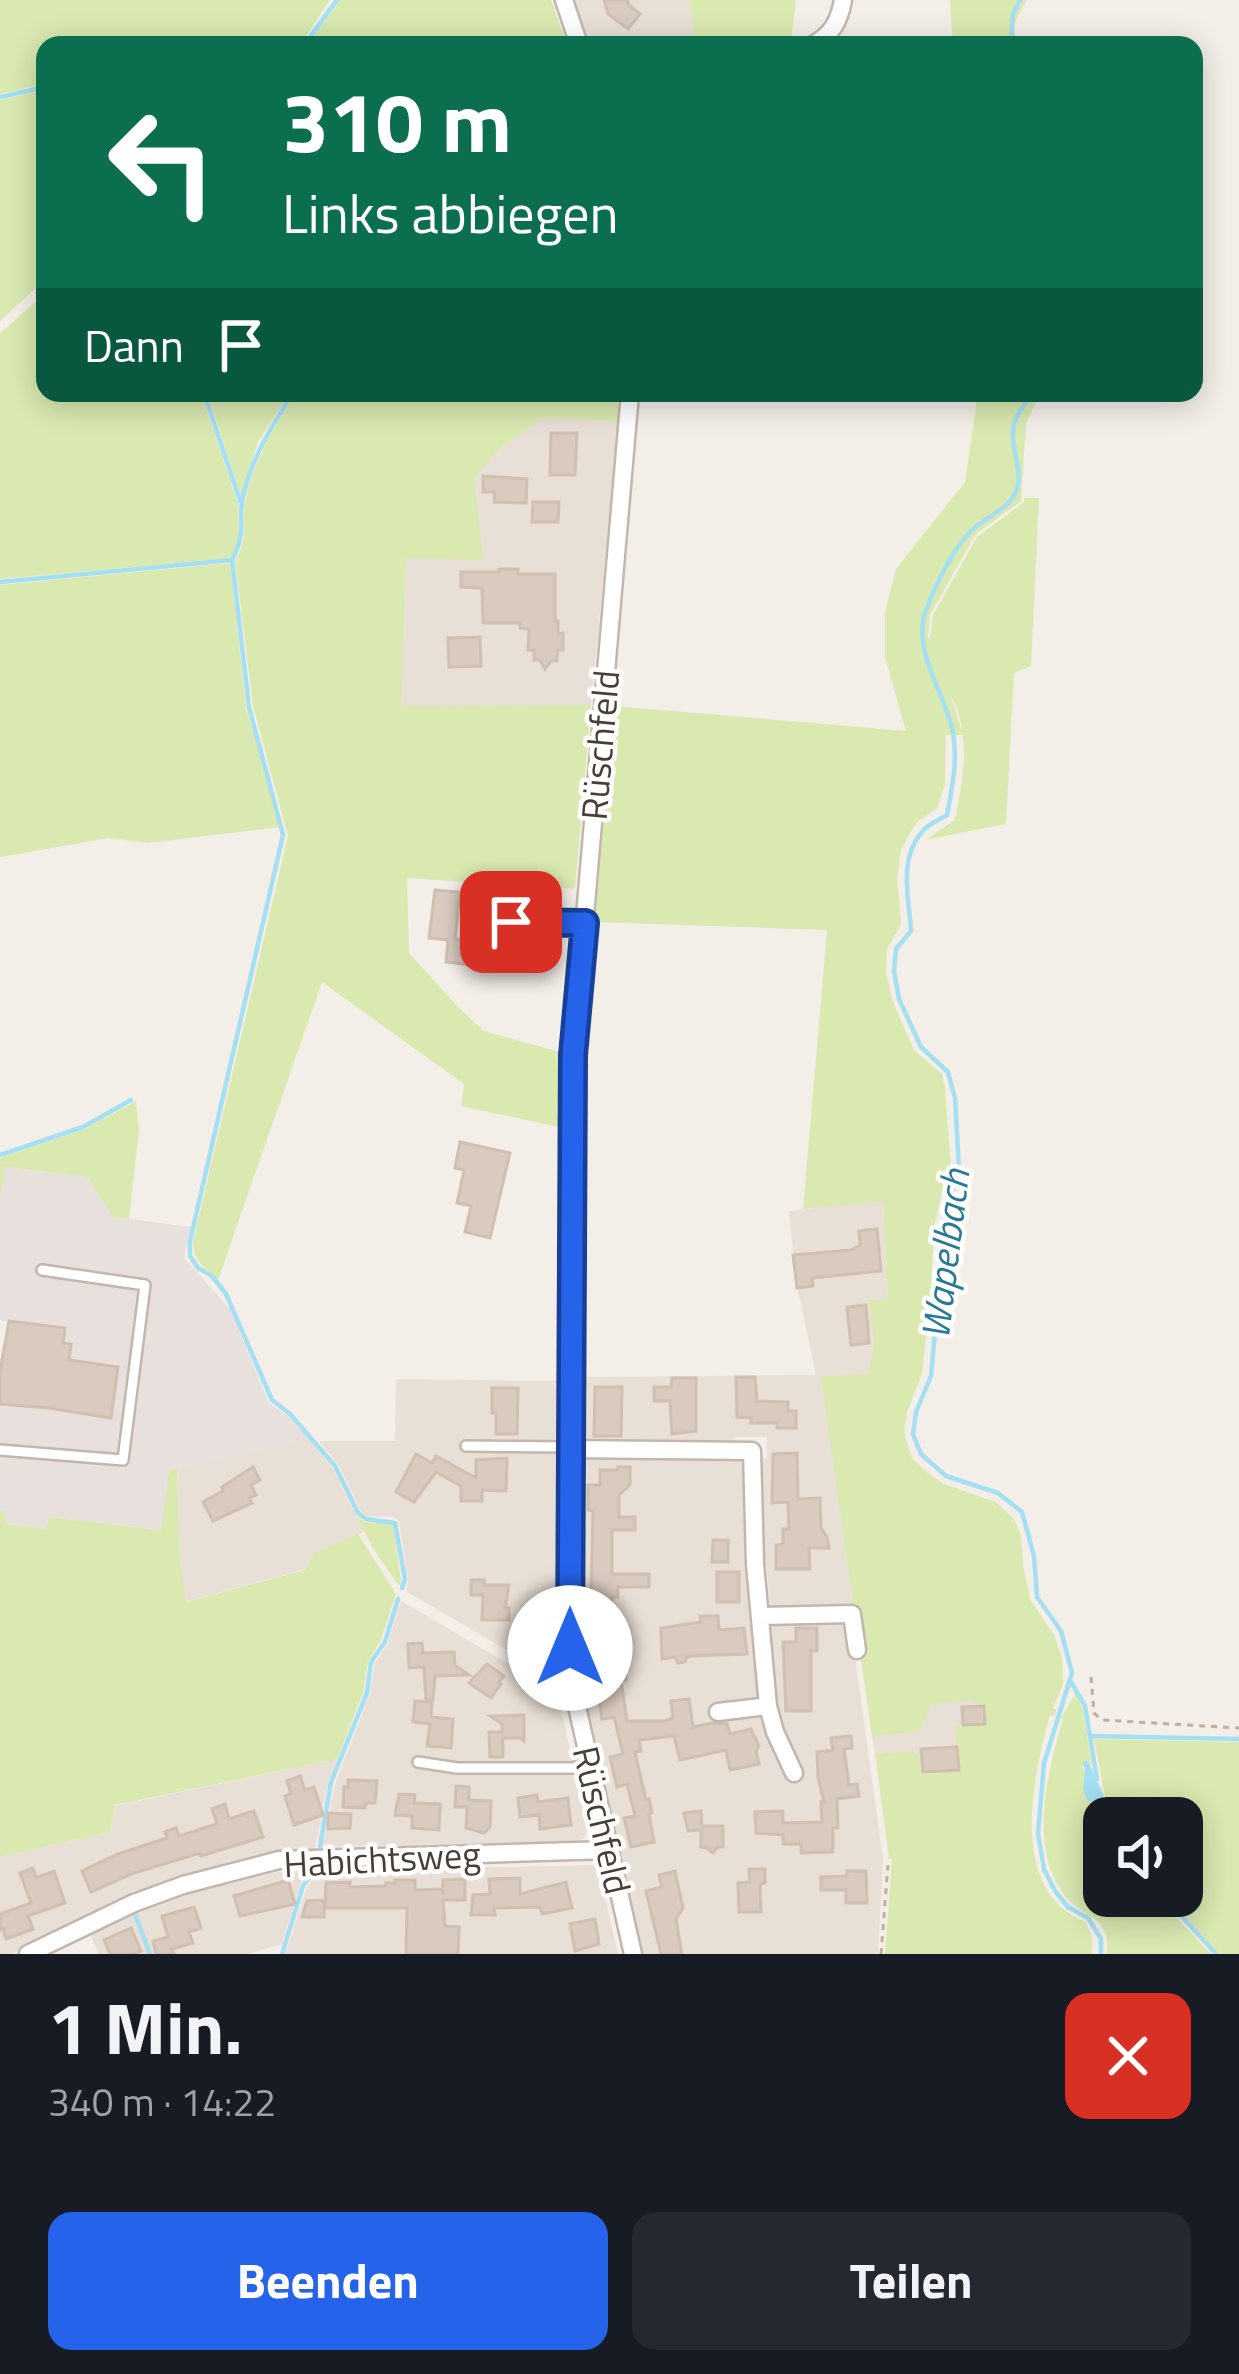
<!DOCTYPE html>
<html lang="de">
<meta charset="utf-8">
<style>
:root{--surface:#171b24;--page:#242831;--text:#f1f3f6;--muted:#9ea1a6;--accent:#2563eb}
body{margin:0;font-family:"Titillium Web",sans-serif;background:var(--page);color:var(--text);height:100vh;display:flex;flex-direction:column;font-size:45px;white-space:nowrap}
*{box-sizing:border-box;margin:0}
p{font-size:39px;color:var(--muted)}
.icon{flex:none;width:66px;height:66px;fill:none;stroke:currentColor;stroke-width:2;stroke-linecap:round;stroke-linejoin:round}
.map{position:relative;height:1954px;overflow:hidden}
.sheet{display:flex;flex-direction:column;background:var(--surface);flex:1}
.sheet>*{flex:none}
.top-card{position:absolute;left:36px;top:36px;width:1167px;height:366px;border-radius:24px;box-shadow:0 6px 30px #0003;background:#0b6e4f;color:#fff;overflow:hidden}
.fabs{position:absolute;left:1083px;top:1797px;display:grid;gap:24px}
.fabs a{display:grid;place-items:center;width:120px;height:120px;border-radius:24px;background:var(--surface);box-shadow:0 6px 30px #0003;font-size:60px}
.pin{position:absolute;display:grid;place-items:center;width:102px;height:102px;color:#fff;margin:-51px;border-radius:24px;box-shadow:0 6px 18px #0006}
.me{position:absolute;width:132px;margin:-66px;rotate:0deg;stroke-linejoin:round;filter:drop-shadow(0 0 9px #0008)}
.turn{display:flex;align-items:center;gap:42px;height:252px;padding:0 48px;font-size:54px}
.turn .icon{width:156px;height:156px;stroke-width:2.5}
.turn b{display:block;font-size:84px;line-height:102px}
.then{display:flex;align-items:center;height:114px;padding:0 48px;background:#0003;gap:24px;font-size:45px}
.round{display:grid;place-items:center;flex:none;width:126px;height:126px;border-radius:24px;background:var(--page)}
.head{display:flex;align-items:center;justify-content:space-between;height:204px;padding:0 48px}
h1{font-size:72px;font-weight:700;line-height:90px}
.primary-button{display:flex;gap:24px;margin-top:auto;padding:24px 48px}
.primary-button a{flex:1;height:138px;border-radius:24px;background:var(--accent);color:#fff;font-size:48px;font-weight:700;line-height:138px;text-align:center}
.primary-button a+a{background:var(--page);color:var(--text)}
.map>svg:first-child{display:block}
.residential{fill:#e8dfd6}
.industrial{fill:#e7e0dd}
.green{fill:#d9e9b0}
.water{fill:#a4dff2}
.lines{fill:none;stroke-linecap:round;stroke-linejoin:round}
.stream{stroke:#a4dff2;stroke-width:4.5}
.building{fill:#d9cbc0;stroke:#d1bfb0;stroke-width:3}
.lane-casing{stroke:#c3b7ad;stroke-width:14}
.street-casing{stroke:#c3b7ad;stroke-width:21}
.path{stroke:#c2ae9b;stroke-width:3;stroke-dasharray:6 6;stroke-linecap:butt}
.lane{stroke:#fff;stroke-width:9}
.street{stroke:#fff;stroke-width:16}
.route-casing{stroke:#184099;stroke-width:30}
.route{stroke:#2563eb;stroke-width:21}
.labels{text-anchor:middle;stroke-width:9;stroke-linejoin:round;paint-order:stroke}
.street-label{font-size:36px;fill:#483e36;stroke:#fff}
.water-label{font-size:39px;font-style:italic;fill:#277995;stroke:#fff}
</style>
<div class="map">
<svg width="1239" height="1954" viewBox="0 0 1239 1954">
<rect width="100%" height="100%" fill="#f4eee8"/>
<!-- residential -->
<path class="residential" d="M572,0H690L696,45H587Z
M542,418L618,421L591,705L400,706L406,557L495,453Z
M883,1200L888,1299L869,1301L874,1344L868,1375L822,1376L854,1609H770L767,1567L761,1563L758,1458H767V1437H735L730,1446L586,1444L579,1437L580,1377L816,1375L796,1281L789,1211Z
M396,1379L556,1381L555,1666L545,1672L407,1592L408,1578L399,1521L394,1517L366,1516L361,1511L339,1466L319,1441H395Z
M309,1439L333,1469L364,1532L314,1553L305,1569L185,1602L180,1562L177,1468Z
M586,1456L740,1458L747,1464L754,1621H850L883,1859L878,1954H642L584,1709L579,1662V1463Z
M401,1601L550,1688L559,1702L588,1827L584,1838L577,1841L322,1847L335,1784L370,1694L375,1663L388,1644Z
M972,1699L984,1705L985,1724L959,1770L923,1772L907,1751L875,1754L872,1737L919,1731L931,1704Z
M337,1759L328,1782L315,1849L278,1851L180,1875L131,1895L11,1954H0V1857L110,1832L115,1806Z
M597,1865L618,1954H285L307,1888L317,1871Z
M308,1871L300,1885L282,1944L247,1954H99L89,1932L186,1894L278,1872Z"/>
<!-- industrial -->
<path class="industrial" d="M4,1167L87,1177L113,1217L191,1227L184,1258L230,1309L269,1403L288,1416L309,1439L169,1470L162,1530L49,1517L46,1529L5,1524V1512L0,1511V1359L4,1358L8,1322L0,1320V1198Z"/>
<!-- green -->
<path class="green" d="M0,0H330L300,45H45V84L0,94Z
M340,0H551L567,45H307Z
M690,0H796L791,42L696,45Z
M950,0H1027L1013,26L1018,45H953Z
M45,90V280L0,321V100Z
M45,293V393H201L238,504L239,542L230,558L0,579V334Z
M207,393H290L258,442L241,496Z
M296,393H618V421L542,418L495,453L474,479L483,560L406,558L401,706L591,705L575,889L407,878L409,953L458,1007L484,1031L560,1052L559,1127L461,1106L464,1084L322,982L218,1280C204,1264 195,1267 193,1242L288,836L253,706L235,561C251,532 240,523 246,496C255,458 275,426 296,393Z
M978,393H1040L1026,424L1021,501L975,535L930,615L928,638L930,639L933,615L977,537L1024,502V498H1039L1031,666L1014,673L1006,824L925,840L955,820C963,778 972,736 951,696L963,735H946L945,785L937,808L916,823L901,850L897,877L901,925L887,949L886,973L893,1002L914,1050L942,1074L945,1088L951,1168L942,1192L934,1228L931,1286L922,1374L907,1412L904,1432L912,1458L928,1473L944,1484L996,1502L1014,1519L1021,1535L1023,1564L1030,1599L1054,1635L1062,1657L1063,1684L1053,1708L1056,1710L1055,1716L1050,1715C1033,1776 1007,1891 1085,1922L1092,1936V1954H885L892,1859H889L875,1754L907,1751L921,1756L923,1772L958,1770L955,1726L985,1724L984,1706L971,1700L932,1704L919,1731L872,1737L821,1376L868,1374L874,1344L869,1301L888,1298L883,1201L803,1209L827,930L595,922L614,706L906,731L885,657V612L896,569L965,482Z
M230,563L246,707L280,827L147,843L109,838L0,857V585Z
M136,1101L139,1130L129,1219L113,1217L87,1177L5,1167L0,1198V1158L83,1130Z
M177,1468L180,1562L186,1602L305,1570L314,1553L358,1534L396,1594L380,1642L368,1661L363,1693L337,1759L115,1805L110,1832L0,1857V1511H6L5,1524L46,1529L49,1517L161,1530L169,1470Z
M356,1516L365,1522L393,1524L401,1579L399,1586L374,1550Z
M1076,1693L1083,1710L1092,1766L1088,1761L1082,1767C1091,1781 1076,1785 1092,1803L1098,1804L1104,1824V1896H1156L1211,1954H1107C1110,1920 1092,1920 1072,1903C1063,1896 1055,1881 1051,1871C1034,1826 1050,1763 1063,1719L1061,1718Z
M1094,1739L1239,1742V1954H1219L1165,1896H1182V1818H1109Z"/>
<!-- water -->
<path class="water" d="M1088,1761L1104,1796L1098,1804L1087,1800L1083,1789L1085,1772L1083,1762Z"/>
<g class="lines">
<!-- stream -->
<path class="stream" d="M304,45L337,0
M1011,45L1013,14L1020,0
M0,97L45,87
M204,393L240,501
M293,393C272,426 252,457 243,496C237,523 248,530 232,560L249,707L283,835L190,1241V1256L198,1268L212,1276L226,1294L272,1400L290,1414L335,1466L358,1513L366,1519L395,1523L405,1579L402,1588
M1033,393C1026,403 1017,412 1014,424C1008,447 1027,473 1014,496C1005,511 984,518 971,531C952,551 936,584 926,610C911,651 946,694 953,733C958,761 952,788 947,815C939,820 928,824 922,832C898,859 909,898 911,931L896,949L894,971L899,999L921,1047L948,1072L955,1098L959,1169L940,1234L939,1289L931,1376L916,1412L913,1434L921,1454L946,1476L998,1493L1022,1512L1034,1556L1037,1597L1061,1631L1072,1673L1044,1763L1038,1833L1044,1869L1055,1891L1068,1907L1088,1918L1101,1939V1954
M0,582L232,560
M0,1155L83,1127L131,1100
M1071,1682L1085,1706L1097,1779
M1090,1736L1239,1739
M1101,1802L1105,1818
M320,1846L331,1782L367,1693L371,1662L385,1642L398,1599
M1163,1896L1216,1954
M135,1914L150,1954
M282,1954L303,1886L313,1871"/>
</g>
<!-- building -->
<path class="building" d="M604,0H627L629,5L640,14L628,29L608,14Z
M551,433H577L575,475H550Z
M483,476L527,479L526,503L494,502L495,492H483Z
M533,502H559L558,522H532Z
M499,569H518V574H555V621H558V634L563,633V650H558L557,661H551L545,669L540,660H534V650H528L529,629L520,628V623H483L482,588L461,587V572H499Z
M480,637L481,666L449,667L448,638Z
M435,890L460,892L455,939L490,943L487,967L446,962L448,940L429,938Z
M492,900L515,902L514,913L491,916Z
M460,1142L510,1153L490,1238L465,1232L471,1206L457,1203L464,1170L455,1168Z
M877,1229L881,1271L812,1278L813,1286L797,1288L793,1255L851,1250L860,1245L859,1231Z
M866,1305L869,1343L851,1345L847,1307Z
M9,1321L65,1328L63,1343L71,1344L69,1360L118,1367L111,1418L49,1408L0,1404V1372Z
M736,1377H755L757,1401L788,1402V1411H796V1428H777V1423H751V1418L737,1417Z
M672,1378H696V1431L672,1434L670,1401H654V1387H671Z
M595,1387H622L621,1436H594Z
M492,1388H518L517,1434H496V1413H492Z
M797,1453L798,1499L820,1498L821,1528L827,1537L829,1548H809L810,1569H776V1545L783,1544V1529H789L788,1502L772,1503L773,1454Z
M416,1454L432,1463L436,1456L476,1478V1460L507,1458L506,1491L482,1490V1501H461V1486L436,1472L414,1502L396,1492Z
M253,1467L260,1480L251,1485L256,1495L249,1498L252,1503L213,1521L203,1502L223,1491L222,1487Z
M618,1467H630V1485L619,1495V1517H635V1530H612V1574H649V1587H618V1597H612V1600L591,1599L593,1511L588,1510V1485H600V1470H618Z
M713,1540H728V1562H712Z
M717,1572H739V1602H717Z
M471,1580H484V1585H509L505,1608H509V1620H482L483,1595H471Z
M700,1616H718L719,1630L744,1628L747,1654L688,1656L685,1662L678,1663L675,1657L662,1659L661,1628L701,1622Z
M623,1628L626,1680H621L627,1721H664L673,1718L671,1701L689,1699L693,1727L712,1723L727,1724L730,1734L751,1729L759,1746L756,1751L759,1764L730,1770L726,1750L680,1760L674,1736L639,1740L641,1751L635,1752L646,1800L649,1799L652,1813L649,1814L654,1842L631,1847L624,1818L635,1816L627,1784L617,1787L610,1757L623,1754L614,1717L602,1719L598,1693L611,1691L609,1661L594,1662L592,1630Z
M796,1628H817V1651H811V1711H786L783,1642H796Z
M422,1643L423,1653L454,1652L455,1665L469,1675L435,1676L433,1700H426L424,1667L409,1668L408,1644Z
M487,1664L504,1676L499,1682L501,1684L491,1698L469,1683Z
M415,1701L432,1702L431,1717L453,1719L451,1748L427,1746L430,1724L413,1722Z
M984,1706L985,1724L963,1725L962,1707Z
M524,1715V1741L520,1738H503V1757H490L489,1732H502V1724L490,1716Z
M851,1736L852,1748L844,1749L849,1785L857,1784L859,1796L837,1799L838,1828H833V1852L801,1853V1844H783V1835L756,1833L755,1812L783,1811V1823L822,1822L821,1802H824L818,1777L817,1752L833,1750L831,1738Z
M957,1747L959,1770L923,1772L921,1749Z
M300,1776L305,1790L314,1787L323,1815L294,1825L285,1796L291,1794L287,1781Z
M348,1780L377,1781L375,1803H366L365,1808L343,1807L344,1787H348Z
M456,1786L469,1787V1800L491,1801L490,1827L484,1833L466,1828L467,1807H455Z
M399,1794L415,1795L414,1803L440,1804L439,1830L412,1828V1816L395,1815Z
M537,1795L538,1802L568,1798L571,1825L540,1829L539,1815L520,1817L518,1798Z
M225,1804L229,1819L254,1811L263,1837L201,1856L200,1853L134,1873L91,1892L82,1871L118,1854L167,1838L165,1832L176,1828L179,1836L217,1824L212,1809Z
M701,1811L702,1826H723V1847H718L713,1853L707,1848L701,1847V1830L688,1831L684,1813Z
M328,1813L351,1814L350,1828L328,1829Z
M33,1868L36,1878L54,1871L65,1903L28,1916L33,1929L6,1939L3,1929L0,1930V1914L31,1903L20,1873Z
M749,1869H765V1883L760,1884L761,1912H739L738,1883L750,1882Z
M675,1871L683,1908L676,1919L682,1954H661L646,1891L662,1887L659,1875Z
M847,1871H866L867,1903H846V1890H821V1877L847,1876Z
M520,1878V1894L566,1882L572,1908L542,1914L540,1907L494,1908L495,1915H471L473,1895L490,1894L489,1879Z
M465,1879V1900H443L445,1926L459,1927L458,1954H406L407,1908H325L326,1883L350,1882V1887L386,1886V1883H395V1880H415V1890L443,1889V1895V1880Z
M288,1880L295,1904L240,1916L234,1896Z
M324,1900V1917H302L307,1901Z
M194,1907L201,1928L189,1932L193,1943L172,1949L174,1954H156L153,1941L168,1937L162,1916Z
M595,1919L599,1944L575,1951L570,1924Z
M131,1928L141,1951L134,1954H110L104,1940Z"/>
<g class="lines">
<!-- lane casing -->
<g class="lane-casing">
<path id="lane" d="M473,927L511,922L585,923
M466,1446L569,1447
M0,1450L123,1460L145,1285L42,1270
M418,1762L457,1768H573L589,1763"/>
</g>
<!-- street casing -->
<g class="street-casing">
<path id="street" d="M564,0L579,45
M813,45C832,34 839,22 843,0
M630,393L573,1055L569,1615L571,1680L633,1954
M570,1449L752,1451L755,1564L768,1706L775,1732L794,1773
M761,1616L852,1614L857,1650
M718,1712L768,1706
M28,1954L134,1903L183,1885L279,1860L609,1850"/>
</g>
<!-- path -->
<path class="path" d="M36,294L45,287
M1091,1677L1094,1713L1102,1720L1239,1728
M881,1954L888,1865"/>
<!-- lane -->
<use href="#lane" class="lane"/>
<!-- street -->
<use href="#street" class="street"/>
</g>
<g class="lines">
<!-- route casing -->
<g class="route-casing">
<path id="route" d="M511,922L585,923L573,1055L570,1648"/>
</g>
<!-- route -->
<use href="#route" class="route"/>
</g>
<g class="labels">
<!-- street labels -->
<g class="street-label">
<text transform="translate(600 745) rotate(-85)" y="13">Rüschfeld</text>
<text transform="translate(602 1820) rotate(77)" y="13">Rüschfeld</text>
<text transform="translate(382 1859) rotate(-3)" y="13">Habichtsweg</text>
</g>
<!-- water labels -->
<g class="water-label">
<text transform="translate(945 1254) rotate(-83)" y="14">Wapelbach</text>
</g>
</g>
</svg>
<div class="fabs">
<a><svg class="icon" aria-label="sound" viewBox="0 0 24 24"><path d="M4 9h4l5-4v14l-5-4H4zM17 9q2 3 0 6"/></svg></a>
</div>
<div class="pin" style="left:511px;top:922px;background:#d93025"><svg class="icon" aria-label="arrive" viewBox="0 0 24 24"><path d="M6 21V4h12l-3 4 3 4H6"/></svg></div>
<svg class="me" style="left:570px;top:1648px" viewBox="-20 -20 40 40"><circle r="19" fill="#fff"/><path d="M0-13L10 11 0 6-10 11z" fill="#2563eb"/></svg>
<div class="top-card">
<div class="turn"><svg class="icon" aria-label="left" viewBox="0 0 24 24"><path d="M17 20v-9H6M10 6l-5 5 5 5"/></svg><div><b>310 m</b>Links abbiegen</div></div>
<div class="then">Dann<svg class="icon" aria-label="arrive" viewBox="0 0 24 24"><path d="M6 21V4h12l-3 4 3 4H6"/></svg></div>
</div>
</div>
<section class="sheet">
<div class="head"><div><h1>1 Min.</h1><p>340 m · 14:22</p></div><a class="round" style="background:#d93025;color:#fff"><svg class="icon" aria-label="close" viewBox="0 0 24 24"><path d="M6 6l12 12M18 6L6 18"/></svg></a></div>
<div class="primary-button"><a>Beenden</a><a>Teilen</a></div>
</section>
